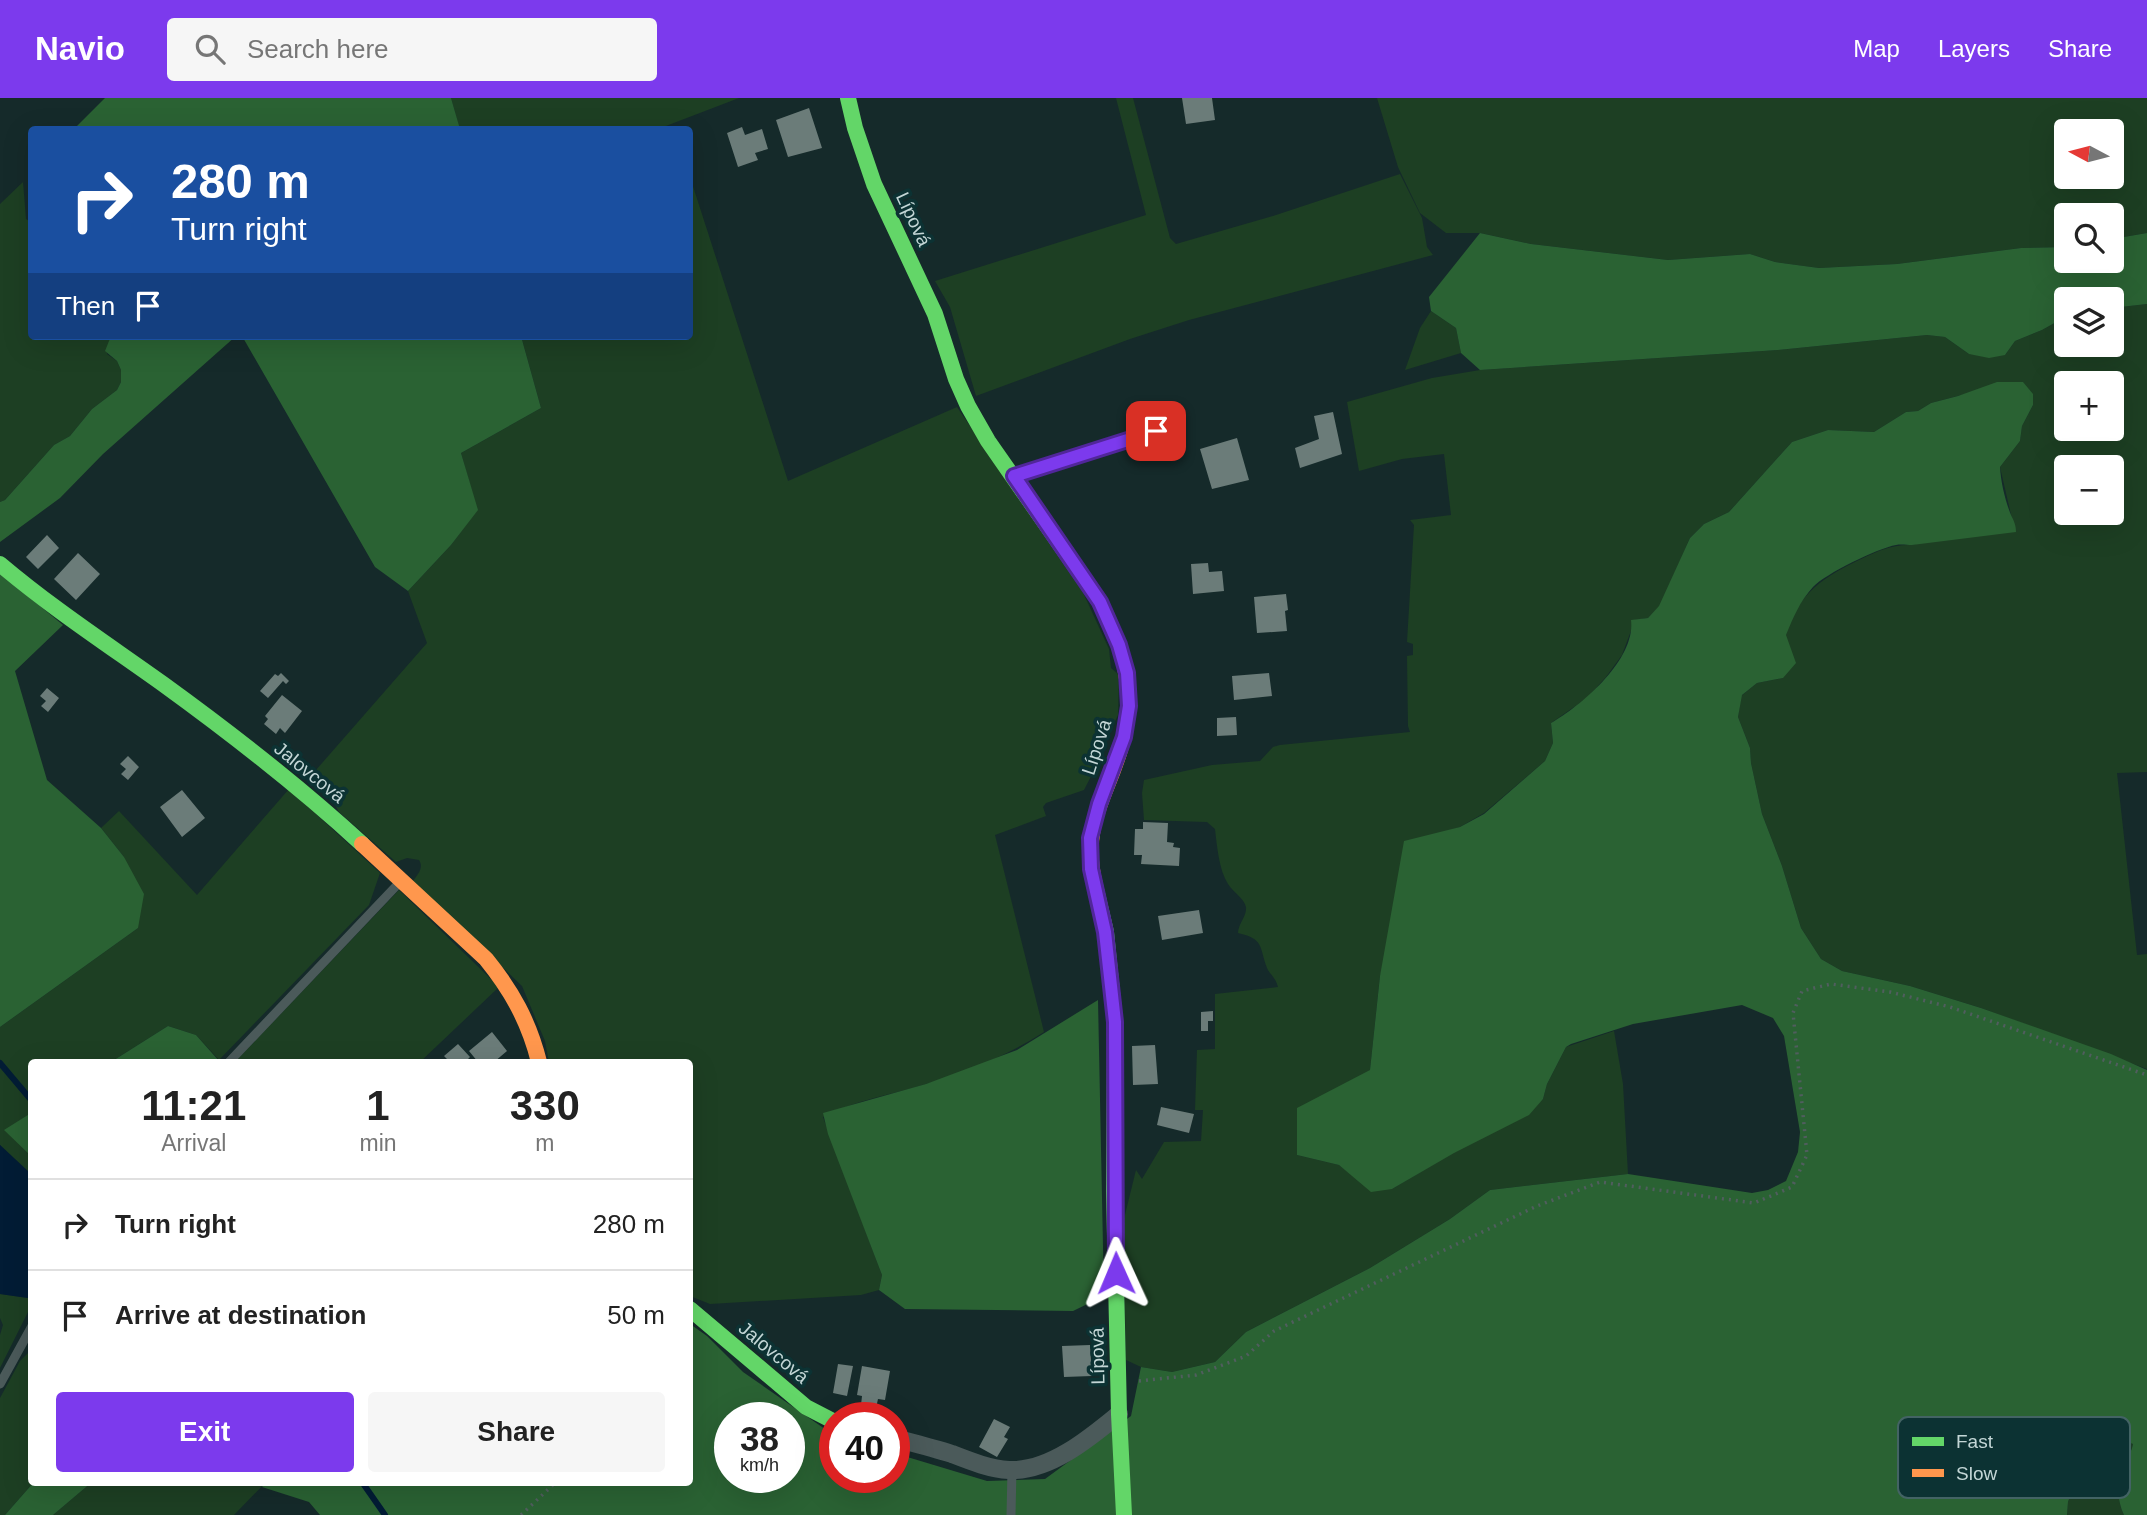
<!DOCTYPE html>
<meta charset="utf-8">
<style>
:root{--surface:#fff;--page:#f6f6f6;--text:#222;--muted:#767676;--line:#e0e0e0;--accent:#7c3aed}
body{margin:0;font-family:Helvetica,sans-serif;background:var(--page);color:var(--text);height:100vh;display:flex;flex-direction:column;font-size:26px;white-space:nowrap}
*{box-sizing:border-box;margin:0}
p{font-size:23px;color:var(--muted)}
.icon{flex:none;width:38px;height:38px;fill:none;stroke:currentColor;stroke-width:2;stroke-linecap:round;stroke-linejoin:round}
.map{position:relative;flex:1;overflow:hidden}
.details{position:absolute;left:28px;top:961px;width:665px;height:427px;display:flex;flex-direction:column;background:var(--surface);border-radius:7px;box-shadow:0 7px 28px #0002}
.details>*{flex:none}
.top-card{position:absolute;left:28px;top:28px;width:665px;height:214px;border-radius:7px;box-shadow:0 7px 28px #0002;background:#1a4fa0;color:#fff;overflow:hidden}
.needle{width:46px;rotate:277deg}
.fabs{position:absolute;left:2054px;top:21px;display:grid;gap:14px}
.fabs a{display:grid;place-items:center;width:70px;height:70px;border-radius:7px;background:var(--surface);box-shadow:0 7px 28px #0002;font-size:35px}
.speed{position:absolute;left:714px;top:1304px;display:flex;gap:14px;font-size:35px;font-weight:700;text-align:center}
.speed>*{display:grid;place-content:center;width:91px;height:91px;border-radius:50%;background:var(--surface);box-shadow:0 7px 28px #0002;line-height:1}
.speed small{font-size:18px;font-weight:400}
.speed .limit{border:10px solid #d22;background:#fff;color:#111}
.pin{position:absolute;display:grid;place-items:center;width:60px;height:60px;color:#fff;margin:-30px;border-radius:14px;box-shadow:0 4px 10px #0006}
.me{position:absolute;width:77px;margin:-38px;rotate:359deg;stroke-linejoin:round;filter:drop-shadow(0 0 5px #0008)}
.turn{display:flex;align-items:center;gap:24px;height:147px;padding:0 28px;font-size:32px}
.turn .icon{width:91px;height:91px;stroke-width:2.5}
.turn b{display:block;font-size:49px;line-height:60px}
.then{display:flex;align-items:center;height:66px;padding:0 28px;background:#0003;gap:14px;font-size:26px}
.eta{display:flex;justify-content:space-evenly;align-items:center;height:119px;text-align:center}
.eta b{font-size:42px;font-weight:800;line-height:49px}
.cta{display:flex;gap:14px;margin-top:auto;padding:14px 28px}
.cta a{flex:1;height:80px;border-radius:7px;background:var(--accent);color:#fff;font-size:28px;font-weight:800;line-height:80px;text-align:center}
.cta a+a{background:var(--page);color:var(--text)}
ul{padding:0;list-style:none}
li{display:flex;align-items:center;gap:21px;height:91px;padding:0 28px;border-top:2px solid var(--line)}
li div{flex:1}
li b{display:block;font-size:26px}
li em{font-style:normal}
header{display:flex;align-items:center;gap:42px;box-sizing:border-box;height:98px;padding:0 35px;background:var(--accent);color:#fff}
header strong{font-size:33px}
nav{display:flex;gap:38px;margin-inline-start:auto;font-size:24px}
.search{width:490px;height:63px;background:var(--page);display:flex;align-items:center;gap:18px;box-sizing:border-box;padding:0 24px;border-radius:7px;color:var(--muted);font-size:26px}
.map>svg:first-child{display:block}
.green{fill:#1d3f23;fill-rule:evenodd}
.forest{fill:#2a6233;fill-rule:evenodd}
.water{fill:#021c35}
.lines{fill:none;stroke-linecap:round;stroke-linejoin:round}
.stream{stroke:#021c35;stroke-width:6}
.building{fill:#6b7c79}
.path{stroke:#505e5e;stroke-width:3.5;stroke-dasharray:2 5;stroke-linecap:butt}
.lane{stroke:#4b5a5a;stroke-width:9}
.street{stroke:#4b5a5a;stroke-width:18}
.fast{stroke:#63d668;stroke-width:16}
.slow{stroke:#ff974d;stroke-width:16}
.route-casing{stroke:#51269a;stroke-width:18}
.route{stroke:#7c3aed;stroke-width:12}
.labels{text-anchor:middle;stroke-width:7;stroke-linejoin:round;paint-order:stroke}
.street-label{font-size:19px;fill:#c3d6d6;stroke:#0c3233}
.key{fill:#0c3233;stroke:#436364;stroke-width:2}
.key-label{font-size:19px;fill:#c3d6d6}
</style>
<header>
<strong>Navio</strong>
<div class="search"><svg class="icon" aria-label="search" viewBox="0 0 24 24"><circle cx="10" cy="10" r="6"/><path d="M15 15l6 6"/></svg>Search here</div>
<nav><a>Map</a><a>Layers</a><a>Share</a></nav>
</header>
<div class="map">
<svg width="2147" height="1417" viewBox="0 0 2147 1417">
<rect width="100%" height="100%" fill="#152a2a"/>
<!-- green -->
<path class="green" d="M451,0H739L658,31L460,32Z
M1116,0H1133L1170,140L1176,146L1273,118L1400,76L1422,120L1427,149L1433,157L1189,222L1130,241L976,298L950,209L935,183L1146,117Z
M1377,0H2147V135L2112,141V117H2067V149L2021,150L1897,166L1819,170L1775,164L1750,156L1668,162L1531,146L1480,135H1446L1420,115L1398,69ZM2067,33H2112V79H2067Z
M690,79L788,383L957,309L1081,490L1109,551L1111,570L1119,577L1118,617L1107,640L1105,651L1084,692L1046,705L1043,709L1046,718L995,737L1044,934C1008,957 967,974 926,986C891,997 855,1002 823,1019L882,1177L879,1192L861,1197L710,1206L690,1198V964H549L545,943L522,888L413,783C418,776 424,770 419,762L407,760L396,764L339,714L316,672L427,545L408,493L451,447L477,412L461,355L541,310L521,238H690Z
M23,84L26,121L31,124L32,238H111L107,256L117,263L121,272V284L117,292L92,311L70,338L54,347L5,402L0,404V106Z
M2147,206V674L2117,675L2137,857L2147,856V971L1981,910L1910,888L1842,873L1821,861L1801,830L1782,768L1762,716L1751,665L1750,650L1738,619L1741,598L1757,585L1783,580C1784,566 1783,549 1786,536C1798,495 1825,478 1861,461C1878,453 1892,446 1912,447L2012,421L2000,369L2020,343L2022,328L2033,307L1977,293L1931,305L1918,313L1906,314L1874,334L1828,332L1792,344L1729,414L1704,426L1690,440L1660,508L1648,520L1635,522L1622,557L1606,579L1587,600L1551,625L1553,645L1545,663L1484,715L1460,729L1435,737L1380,878L1370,972L1297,1057L1339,1067L1351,1076L1392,1091L1543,1001L1547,986L1566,949L1614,933L1623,986L1628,1076L1490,1092L1450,1121L1370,1170L1246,1234L1215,1264L1172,1274L1141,1269L1126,1262L1123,1125L1136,1072L1142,1081L1164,1044L1201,1043L1203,1012H1195L1197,952L1215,951V896L1278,889C1275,878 1270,877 1267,870C1259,848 1264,841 1238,835C1238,826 1247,818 1246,809C1244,800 1233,794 1228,786C1219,772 1217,748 1215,731L1207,724L1144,722L1142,695L1144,682L1212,667L1260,663L1273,649L1280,647L1410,634L1408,628L1407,558L1413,557V546L1407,544L1414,427L1410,422L1451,417L1444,356L1402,361L1359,373L1347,304L1432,280L1480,272L1778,252L1927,237L1945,239L1969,256L2005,257L2015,243L2042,232L2067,218V247H2112V210ZM2067,285H2112V331H2067ZM2067,369H2112V415H2067Z
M1431,213L1456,230L1461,255L1405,272L1420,230Z
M289,691L380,775L369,807L219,962L196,937L168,928L111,964H32L31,1015L9,1030L31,1054V1076L0,1047V929L138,830L124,759L101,730L119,713L197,797Z
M399,792L499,889L420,964H235Z
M0,1196L28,1200L31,1197V1208L0,1270V1237L3,1227L0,1220Z
M31,1245L32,1384H34L5,1417H0V1300L20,1263L28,1255Z
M2098,1334L2133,1346C2131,1358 2122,1366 2119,1377C2116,1389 2119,1407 2124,1417H2067L2068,1404L2083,1361L2085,1335Z
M92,1384H266L234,1417H53Z"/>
<!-- forest -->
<path class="forest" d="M105,0H451L460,31H74Z
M1480,135L1531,146L1668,162L1750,156L1775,164L1819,170L1897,166L2021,150L2067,149V163H2112V141L2147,135V206L2112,210V201H2067V218L2042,232L2015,243L2005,257L1989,260L1969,256L1945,239L1927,237L1778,252L1480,272L1461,255L1456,230L1431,213L1429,199Z
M111,238H236L103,356L60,400L0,444V404L5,402L54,347L70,338L92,311L117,292L121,284V272L117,263L105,253Z
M242,238H521L541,310L461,355L478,412L451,447L408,493L375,469Z
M1997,284H2023L2033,296V307L2022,328L2020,343L2000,369C2001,385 2005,402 2011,417C2014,423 2016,427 2016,434L1912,447C1907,447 1901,446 1896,447C1878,450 1825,476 1813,489C1800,503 1793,520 1786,537L1796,565L1783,580L1757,585L1742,597L1738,619L1750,650L1751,665L1762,716L1782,768L1801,830L1821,861L1842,873L1910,888L1981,910L2111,956L2147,972V1417H2124C2119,1407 2116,1389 2119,1377C2122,1366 2131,1358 2133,1346L2098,1334L2085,1335L2083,1361L2068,1404L2067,1417H320L309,1404L262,1389L266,1384H690V1226L707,1238L743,1274L835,1338V1379H894V1355L987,1383L1045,1381L1131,1318L1141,1269L1172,1274L1215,1264L1246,1234L1370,1170L1450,1121L1490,1092L1628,1076L1752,1095L1768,1092L1786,1083L1798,1054L1800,1034L1784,938L1773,920L1742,907L1633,926L1571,946L1566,949L1547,986L1543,1001L1529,1017L1454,1055L1392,1091L1371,1094L1339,1067L1297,1057V1010L1370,972L1380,878L1404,743L1460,729L1484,716L1545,663L1553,645L1551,625C1582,607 1636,561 1631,522L1648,520L1659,508L1690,440L1704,426L1729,414L1792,344L1828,332L1874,334L1906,314L1918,313L1931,305L1958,298ZM730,1320H789V1379H730Z
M0,475L63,527L15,573L47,682L101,730L124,759L144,796L138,830L0,929Z
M1098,902L1104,1198L1073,1213L905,1211L879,1192L882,1177L828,1036L823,1015L926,986L1017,952Z
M168,928L196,937L220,964H111Z
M31,1015V1058L4,1032Z
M34,1384H92L53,1417H5Z"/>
<!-- water -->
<path class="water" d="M0,1047L31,1076L32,1197L28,1200L0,1196Z"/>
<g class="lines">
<!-- stream -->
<path class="stream" d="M0,965L32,1003
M362,1384L385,1417"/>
</g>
<!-- building -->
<path class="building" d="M1182,0H1212L1215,22L1186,26Z
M809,10L822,50L788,59L776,22Z
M742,29L745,37L762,31L768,51L755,55L758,62L738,69L727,35Z
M1333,314L1342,356L1300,370L1295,350L1319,341L1314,318Z
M1237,340L1249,382L1212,391L1200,351Z
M47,437L59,450L38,471L26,459Z
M78,455L100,476L76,502L54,481Z
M1208,465L1209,474L1222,473L1224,493L1193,496L1191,466Z
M1286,496L1288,512L1285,513L1287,533L1257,535L1254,499Z
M281,575L289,583L286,586L283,583L268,600L260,593L275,576L278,578Z
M1269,575L1272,598L1234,602L1232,578Z
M47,590L59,600L48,614L41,608L46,603L40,598Z
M282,597L302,613L285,635L280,630L276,636L264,626L268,621L265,618Z
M1236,619L1237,637L1217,638V620Z
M128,658L139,669L128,682L121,676L126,671L120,666Z
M182,692L205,720L182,739L160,709Z
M1143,724L1168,725L1167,744L1174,745L1173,749L1180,750L1179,768L1141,766L1142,757H1134L1135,731H1143Z
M1199,812L1203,835L1162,842L1158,818Z
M1213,913V923H1208V933H1201V914Z
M492,934L507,953L494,964H478L469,953Z
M458,946L470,959L465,964H450L444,958Z
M1155,947L1158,986L1133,987L1132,948Z
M1161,1009L1194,1016L1189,1035L1157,1027Z
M1090,1247L1092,1278L1064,1279L1062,1248Z
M838,1266L853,1268L847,1298L833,1295Z
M862,1268L890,1273L885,1302L878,1301L876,1310L861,1307L862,1298L857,1297Z
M994,1321L1010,1329L1004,1339L1008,1341L997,1359L979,1349Z"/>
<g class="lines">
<!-- path -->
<path class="path" d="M1139,1283L1196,1277L1246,1258L1274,1233L1537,1108L1600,1084L1754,1105L1792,1089L1807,1057L1793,915L1802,893L1831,886L1890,894L1950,909L2147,977
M521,1417L556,1384"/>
<!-- lane -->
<path class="lane" d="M1015,377L1179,325
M229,964L399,785
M0,1286L32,1228
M1011,1417L1012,1372"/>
<!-- street -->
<path class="street" d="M894,1340C913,1345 933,1350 952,1356C970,1363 990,1371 1009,1372C1049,1374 1090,1340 1119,1316"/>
<!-- fast -->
<path class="fast" d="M848,0L855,30L874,86L935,216L956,281L968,308L988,343L1100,504L1113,533
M0,466C52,510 107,546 163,586C232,636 300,689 362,746
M1095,787L1106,834L1115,924L1114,1093L1119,1316L1124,1417
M690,1211L806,1309L835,1324"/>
<!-- slow -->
<path class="slow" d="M362,746L486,861C512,893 529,924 539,964
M1095,787C1079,722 1111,695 1124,637C1133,601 1128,566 1113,533"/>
</g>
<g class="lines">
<!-- route casing -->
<g class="route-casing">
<path id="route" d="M1116,1175L1115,924L1105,834L1091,771L1090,740L1099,706L1124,639L1129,608L1127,575L1119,547L1100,504L1014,378L1156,333"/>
</g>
<!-- route -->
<use href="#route" class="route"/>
</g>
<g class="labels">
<!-- street labels -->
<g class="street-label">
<text transform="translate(914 121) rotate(65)" y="7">Lípová</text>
<text transform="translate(1096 649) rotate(-72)" y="7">Lípová</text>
<text transform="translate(310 674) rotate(39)" y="7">Jalovcová</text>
<text transform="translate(774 1254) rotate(40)" y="7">Jalovcová</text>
<text transform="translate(1097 1258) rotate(-91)" y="7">Lípová</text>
</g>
</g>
<!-- legend -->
<rect x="1898" y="1319" width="232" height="81" rx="10" class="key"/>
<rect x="1912" y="1339" width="32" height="9" fill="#63d668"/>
<rect x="1912" y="1371" width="32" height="8" fill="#ff974d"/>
<g class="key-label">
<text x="1956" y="1350">Fast</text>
<text x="1956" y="1382">Slow</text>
</g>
</svg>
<div class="fabs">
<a><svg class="needle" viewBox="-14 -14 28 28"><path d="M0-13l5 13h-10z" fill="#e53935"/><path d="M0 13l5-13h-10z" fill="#767676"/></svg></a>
<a><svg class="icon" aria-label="search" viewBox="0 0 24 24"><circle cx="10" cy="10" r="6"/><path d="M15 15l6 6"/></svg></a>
<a><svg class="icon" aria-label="layers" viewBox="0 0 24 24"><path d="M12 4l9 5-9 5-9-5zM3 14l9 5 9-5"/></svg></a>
<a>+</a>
<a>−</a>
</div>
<div class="speed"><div>38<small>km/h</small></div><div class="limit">40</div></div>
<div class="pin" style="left:1156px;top:333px;background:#d93025"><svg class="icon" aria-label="arrive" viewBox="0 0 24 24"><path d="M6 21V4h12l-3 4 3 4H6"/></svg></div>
<svg class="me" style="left:1116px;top:1175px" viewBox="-20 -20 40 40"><path d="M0-17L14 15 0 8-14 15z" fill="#7c3aed" stroke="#fff" stroke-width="4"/></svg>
<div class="top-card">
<div class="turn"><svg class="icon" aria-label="right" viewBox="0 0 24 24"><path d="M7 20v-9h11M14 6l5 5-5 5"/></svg><div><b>280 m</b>Turn right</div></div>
<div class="then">Then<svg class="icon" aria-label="arrive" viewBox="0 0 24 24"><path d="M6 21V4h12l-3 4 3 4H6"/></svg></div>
</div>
<section class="details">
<div class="eta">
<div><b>11:21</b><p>Arrival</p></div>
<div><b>1</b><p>min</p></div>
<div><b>330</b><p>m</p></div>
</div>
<ul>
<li><svg class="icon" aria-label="right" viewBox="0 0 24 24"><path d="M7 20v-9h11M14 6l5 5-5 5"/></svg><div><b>Turn right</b></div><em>280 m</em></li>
<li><svg class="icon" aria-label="arrive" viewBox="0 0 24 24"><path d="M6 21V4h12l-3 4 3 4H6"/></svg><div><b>Arrive at destination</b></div><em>50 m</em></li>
</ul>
<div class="cta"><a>Exit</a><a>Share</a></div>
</section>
</div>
